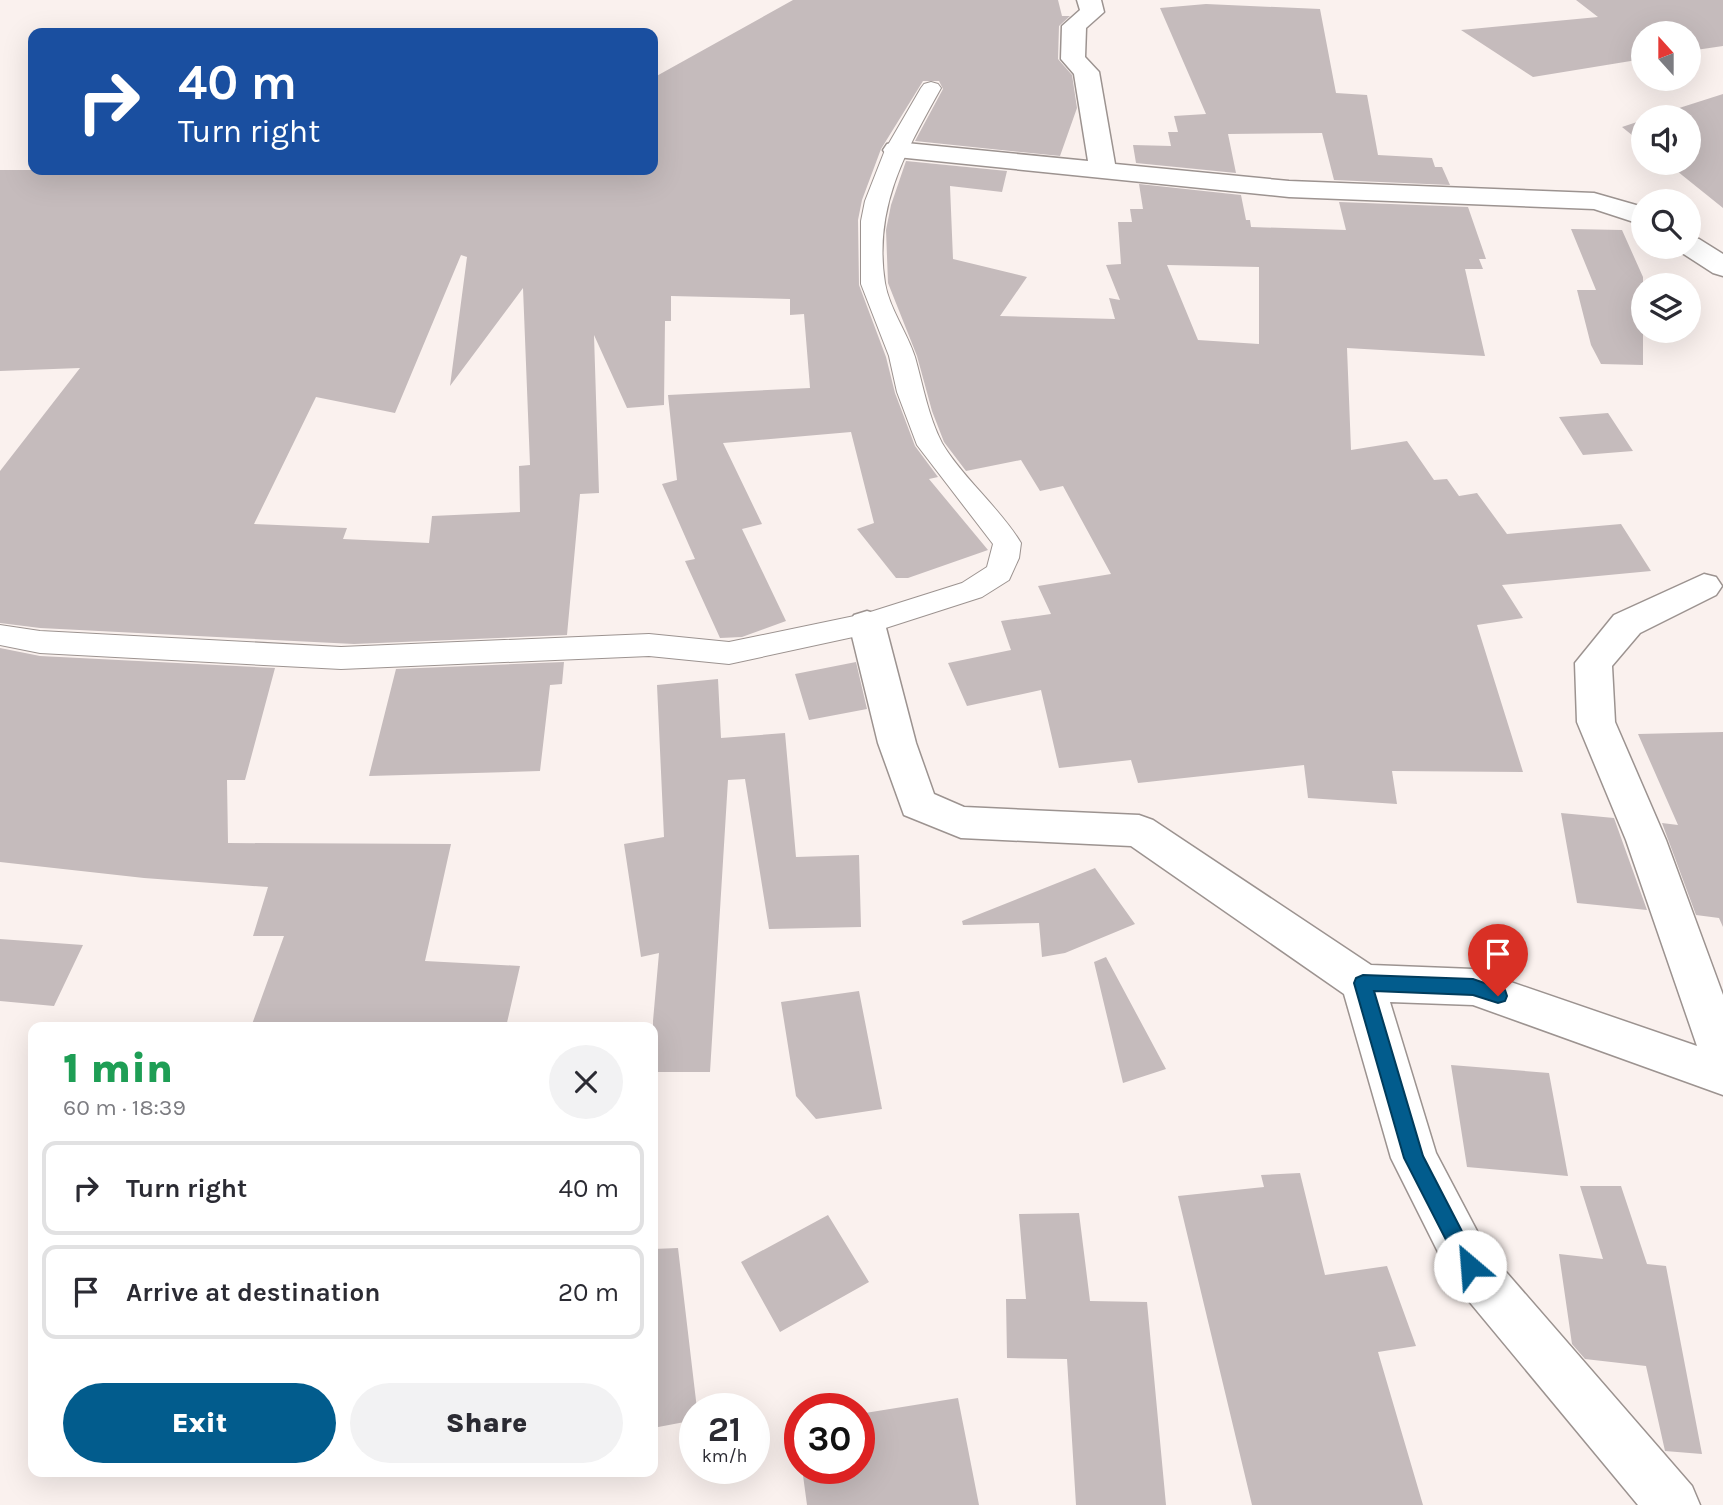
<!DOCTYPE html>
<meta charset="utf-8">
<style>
:root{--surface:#fff;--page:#f2f2f3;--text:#2b2b33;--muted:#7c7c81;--line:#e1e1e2;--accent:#025c8d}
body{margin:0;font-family:Karla,sans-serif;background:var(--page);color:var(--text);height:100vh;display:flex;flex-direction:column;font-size:26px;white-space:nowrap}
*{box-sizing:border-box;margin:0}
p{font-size:23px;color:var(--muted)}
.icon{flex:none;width:38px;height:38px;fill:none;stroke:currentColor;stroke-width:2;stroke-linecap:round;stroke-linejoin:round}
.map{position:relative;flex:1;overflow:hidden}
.sheet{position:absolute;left:28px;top:1022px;width:630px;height:455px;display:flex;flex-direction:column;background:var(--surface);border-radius:14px;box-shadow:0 7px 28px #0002}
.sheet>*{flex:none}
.top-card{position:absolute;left:28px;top:28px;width:630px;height:147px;border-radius:14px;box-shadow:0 7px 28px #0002;background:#1a4fa0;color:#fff;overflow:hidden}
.needle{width:46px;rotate:339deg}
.controls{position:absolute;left:1631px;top:21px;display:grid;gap:14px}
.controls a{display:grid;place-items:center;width:70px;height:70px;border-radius:50%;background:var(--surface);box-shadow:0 7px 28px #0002;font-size:35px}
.speed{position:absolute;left:679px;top:1393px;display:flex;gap:14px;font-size:35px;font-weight:700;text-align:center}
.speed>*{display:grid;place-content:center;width:91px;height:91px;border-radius:50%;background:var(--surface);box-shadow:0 7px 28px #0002;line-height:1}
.speed small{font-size:18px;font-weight:400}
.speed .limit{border:10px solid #d22;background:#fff;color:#111}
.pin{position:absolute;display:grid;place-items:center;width:60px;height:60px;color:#fff;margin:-72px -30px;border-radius:50% 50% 50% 0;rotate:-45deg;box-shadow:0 0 7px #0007}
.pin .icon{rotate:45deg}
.me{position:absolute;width:77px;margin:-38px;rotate:333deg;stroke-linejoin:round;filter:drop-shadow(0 0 5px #0008)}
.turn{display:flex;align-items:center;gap:24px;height:147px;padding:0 35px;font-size:32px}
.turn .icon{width:91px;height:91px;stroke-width:2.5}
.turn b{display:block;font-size:49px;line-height:60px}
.round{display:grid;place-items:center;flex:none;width:74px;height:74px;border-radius:37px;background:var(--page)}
.overview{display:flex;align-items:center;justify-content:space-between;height:119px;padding:0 35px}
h1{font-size:42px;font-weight:800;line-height:52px;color:#1e9e55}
.primary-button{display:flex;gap:14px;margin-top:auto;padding:14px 35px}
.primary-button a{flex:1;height:80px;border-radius:42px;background:var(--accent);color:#fff;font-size:28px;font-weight:800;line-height:80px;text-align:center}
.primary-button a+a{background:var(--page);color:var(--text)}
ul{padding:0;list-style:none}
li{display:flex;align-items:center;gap:21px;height:94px;margin:0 14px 10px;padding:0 21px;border:4px solid var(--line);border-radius:14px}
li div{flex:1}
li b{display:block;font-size:26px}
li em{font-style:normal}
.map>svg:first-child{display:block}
.building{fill:#c5bbbc;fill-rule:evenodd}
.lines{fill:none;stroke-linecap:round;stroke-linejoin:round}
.pedestrian-casing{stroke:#9c9390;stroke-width:2}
.minor-casing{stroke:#9c9390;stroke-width:3}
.pedestrian{fill:#fff;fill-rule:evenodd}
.minor{fill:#fff;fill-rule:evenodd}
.route{fill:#025c8d;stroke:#013c5c;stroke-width:2}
</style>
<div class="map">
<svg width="1723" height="1505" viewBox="0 0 1723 1505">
<rect width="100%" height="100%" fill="#faf1ee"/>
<!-- building -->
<path class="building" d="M793,0H1058L1062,16H1070L1059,26L1058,59L1072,75L1077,108L1060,156L915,141L943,89L939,81H923L881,149L862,200L858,220L859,285L886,357L895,393L915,446L938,477L929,479L988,550L908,578H896L857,529L874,523L851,432L723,443L762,524L742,529L786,621L742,637L720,638L685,561L695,559L662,484L677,480L668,395L810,388L804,314L790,315V299L671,296V321H665L664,405L627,408L594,335L599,493L580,494L567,635L354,644L40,628L0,623V471L80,368L0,371V170H653V78ZM461,255L467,257L450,386L523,288L530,465L519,466L520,512L432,516L429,543L343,539L347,528L254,524L316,397L395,413Z
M1576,0H1723V46L1689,51V33H1643V59L1533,77L1461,30L1598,17Z
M1206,4L1320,9L1336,93L1367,95L1378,155L1432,158L1435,167H1442L1450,185L1334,180L1322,133L1228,134L1236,173L1136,163L1133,145L1171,146L1168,132H1178L1174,116L1206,114L1160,8Z
M1723,94V208L1667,163H1689V117H1651Z
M1643,120V144L1622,127Z
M906,161L1007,171L1002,192L950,186L953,259L1027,277L1000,316L1115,319L1109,298L1120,300L1106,265L1121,264L1118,222H1132L1130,209H1143L1139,184L1241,195L1246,220H1250L1251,227L1346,230L1339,202L1468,207L1486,259H1479L1483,269H1465L1485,356L1347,348L1351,450L1407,441L1434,480L1447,479L1459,496L1477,493L1507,534L1621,524L1651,571L1502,585L1523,618L1477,625L1523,772L1392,771L1397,804L1308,798L1304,765L1138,783L1131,760L1059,768L1041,690L967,706L948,663L1011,650L1001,621L1051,614L1038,586L1111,574L1063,486L1040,491L1021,460L966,471L944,442L932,411L917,356L888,283L886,230L891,205ZM1167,265L1259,267V344L1198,340Z
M1571,229L1622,230L1643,277V365L1601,364L1591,345L1577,290H1596Z
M1608,413L1633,451L1583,455L1559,417Z
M0,648L40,656L275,668L245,780H227L228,843L451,844L425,961L520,966L506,1027H251L284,936H253L268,887L144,878L0,862Z
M564,662L562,684L550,685L540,771L369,776L396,669Z
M856,662L867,709L809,720L795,674Z
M718,679L721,738L785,733L796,857L859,855L861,927L769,929L745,779L728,780L710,1072H653V1021L659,953L641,957L624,844L664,837L657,685Z
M1723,732V927L1719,918L1696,915L1662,823L1678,825L1638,734Z
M1561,813L1614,818L1647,910L1577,903Z
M1095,868L1135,924L1065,953L1042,957L1039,923L963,925L962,921Z
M0,939L83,945L54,1006L0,1001Z
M1106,957L1166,1069L1123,1083L1094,962Z
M859,991L882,1109L816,1119L796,1096L781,1002Z
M1451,1065L1549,1073L1568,1176L1467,1167Z
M1300,1173L1325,1275L1387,1266L1416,1346L1378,1352L1423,1505H1252L1178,1196L1264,1187L1261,1175Z
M1580,1186H1621L1647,1264L1666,1266L1702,1454L1665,1451L1646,1366L1585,1359L1572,1344L1559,1254L1603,1259Z
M1079,1213L1090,1301L1147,1302L1166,1505H1076L1067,1359L1007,1358L1006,1299H1026L1019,1214Z
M828,1215L869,1282L780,1332L741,1262Z
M678,1248L697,1409H695V1420L653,1428V1249Z
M958,1398L979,1505H807L802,1468H859V1414Z"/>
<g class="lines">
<!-- pedestrian casing -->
<g class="pedestrian-casing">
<path id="pedestrian" d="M931,82L938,84L941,88C906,151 873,207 885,283C889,308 907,332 915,357C923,385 928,416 942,443C961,476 1000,508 1021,543L1019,558L1009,580L982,597L867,634L729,664L649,656L341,669L40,653L0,645V625L40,631L341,647L649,634L729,642L864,614L962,583L987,567L993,544L917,445L897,392L889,356L861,284V221L865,201L885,150L921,88L924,84Z"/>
</g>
<!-- minor casing -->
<g class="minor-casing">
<path id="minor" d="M1077,0H1101L1104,12L1086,28L1085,57L1099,72L1115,164L1289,181L1594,193L1643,207V225L1594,209L1289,197L887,156L883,150L887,144L896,142L1088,161L1074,74L1061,59L1062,26L1080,10Z
M1689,236L1699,239L1723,254V276L1713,273L1679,251L1676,247H1689Z
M1704,574L1716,577L1722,586L1716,595L1640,633L1612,666L1615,722L1666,840L1723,995V1095L1473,1005L1390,1002L1436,1153L1487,1250L1692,1486L1700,1505H1638L1453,1282L1391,1158L1344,994L1131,846L961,838L904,815L878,743L849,624L854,615L867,611L880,615L885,624L916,743L934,794L964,807L1139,815L1153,820L1371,965L1473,969L1697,1046L1626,840L1577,722L1575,663L1614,615Z"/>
</g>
<!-- pedestrian -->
<use href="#pedestrian" class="pedestrian"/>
<!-- minor -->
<use href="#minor" class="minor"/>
</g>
<!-- route -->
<path class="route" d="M1363,975L1473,979L1505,990L1507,996L1505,1001L1498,1003L1473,995L1374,991L1423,1156L1480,1266L1477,1273L1470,1276L1463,1273L1404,1158L1354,983L1356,978Z"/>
</svg>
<div class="controls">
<a><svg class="needle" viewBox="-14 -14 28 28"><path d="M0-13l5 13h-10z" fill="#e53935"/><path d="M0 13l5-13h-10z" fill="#7c7c81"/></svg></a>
<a><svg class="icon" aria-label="sound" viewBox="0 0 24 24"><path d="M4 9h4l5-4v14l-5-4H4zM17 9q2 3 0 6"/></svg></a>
<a><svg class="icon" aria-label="search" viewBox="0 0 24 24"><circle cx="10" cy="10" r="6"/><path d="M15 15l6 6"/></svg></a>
<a><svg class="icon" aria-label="layers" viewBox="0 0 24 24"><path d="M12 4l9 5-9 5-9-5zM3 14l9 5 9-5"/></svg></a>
</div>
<div class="speed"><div>21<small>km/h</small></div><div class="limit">30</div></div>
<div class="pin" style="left:1498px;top:996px;background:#d93025"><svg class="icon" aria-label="arrive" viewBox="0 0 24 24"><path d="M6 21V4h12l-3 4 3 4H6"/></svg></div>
<svg class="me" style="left:1470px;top:1266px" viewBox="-20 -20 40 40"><circle r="19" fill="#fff"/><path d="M0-13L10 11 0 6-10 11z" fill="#025c8d"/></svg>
<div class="top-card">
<div class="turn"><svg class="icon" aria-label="right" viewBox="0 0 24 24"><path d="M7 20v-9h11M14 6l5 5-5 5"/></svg><div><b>40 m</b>Turn right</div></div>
</div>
<section class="sheet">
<div class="overview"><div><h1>1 min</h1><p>60 m · 18:39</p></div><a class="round"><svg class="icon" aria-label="close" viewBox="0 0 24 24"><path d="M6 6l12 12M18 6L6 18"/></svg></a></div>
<ul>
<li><svg class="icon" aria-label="right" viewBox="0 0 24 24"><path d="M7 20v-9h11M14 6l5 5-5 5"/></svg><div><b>Turn right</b></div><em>40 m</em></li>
<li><svg class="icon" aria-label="arrive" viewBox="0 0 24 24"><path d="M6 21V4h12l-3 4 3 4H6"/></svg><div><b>Arrive at destination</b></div><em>20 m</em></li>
</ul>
<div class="primary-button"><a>Exit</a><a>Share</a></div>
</section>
</div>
